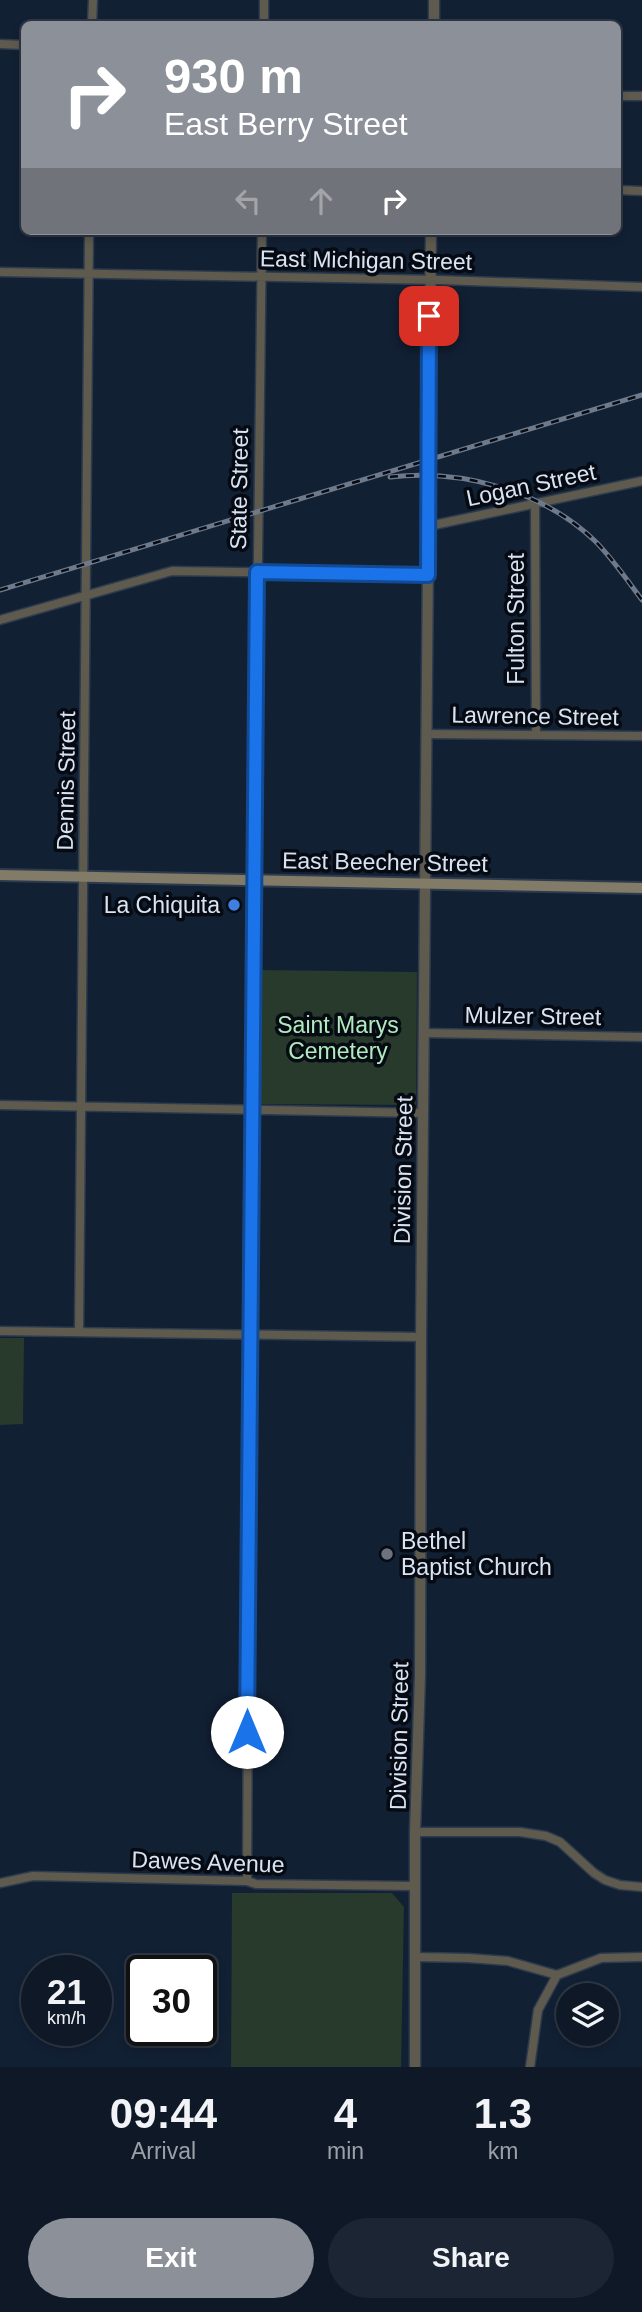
<!DOCTYPE html>
<style>
:root{--surface:#0e1827;--page:#1c2533;--text:#f1f3f6;--muted:#9ba0a7;--line:#2e3744;--accent:#8c9099}
body{margin:0;font-family:Helvetica,sans-serif;background:var(--page);color:var(--text);height:100vh;display:flex;flex-direction:column;font-size:26px;white-space:nowrap}
*{box-sizing:border-box;margin:0}
p{font-size:23px;color:var(--muted)}
.icon{flex:none;width:38px;height:38px;fill:none;stroke:currentColor;stroke-width:2;stroke-linecap:round;stroke-linejoin:round}
.map{position:relative;height:2067px;overflow:hidden}
.details{display:flex;flex-direction:column;background:var(--surface);flex:1}
.details>*{flex:none}
.guide{position:absolute;left:21px;top:21px;width:600px;height:214px;border-radius:10px;box-shadow:0 4px 10px #0003,0 0 0 2px var(--line);background:#8c9099;color:#fff;overflow:hidden}
.fabs{position:absolute;left:556px;top:1983px;display:grid;gap:14px}
.fabs a{display:grid;place-items:center;width:63px;height:63px;border-radius:50%;background:var(--surface);box-shadow:0 4px 10px #0003,0 0 0 2px var(--line);font-size:35px}
.speed{position:absolute;left:21px;top:1955px;display:flex;gap:14px;font-size:35px;font-weight:700;text-align:center}
.speed>*{display:grid;place-content:center;width:91px;height:91px;border-radius:50%;background:var(--surface);box-shadow:0 4px 10px #0003,0 0 0 2px var(--line);line-height:1}
.speed small{font-size:18px;font-weight:400}
.speed .limit{border:4px solid #111;border-radius:10px;background:#fff;color:#111}
.pin{position:absolute;display:grid;place-items:center;width:60px;height:60px;color:#fff;margin:-30px;border-radius:14px;box-shadow:0 4px 10px #0006}
.me{position:absolute;width:77px;margin:-38px;rotate:0deg;stroke-linejoin:round;filter:drop-shadow(0 0 5px #0008)}
.turn{display:flex;align-items:center;gap:24px;height:147px;padding:0 28px;font-size:32px}
.turn .icon{width:91px;height:91px;stroke-width:2.5}
.turn b{display:block;font-size:49px;line-height:60px}
.lanes{display:flex;align-items:center;height:66px;padding:0 28px;background:#0003;justify-content:center;gap:35px;direction:ltr}
.lanes .off{opacity:.35}
.eta{display:flex;justify-content:space-evenly;align-items:center;height:119px;text-align:center}
.eta b{font-size:42px;font-weight:600;line-height:49px}
.primary-button{display:flex;gap:14px;margin-top:auto;padding:14px 28px}
.primary-button a{flex:1;height:80px;border-radius:42px;background:var(--accent);color:#fff;font-size:28px;font-weight:600;line-height:80px;text-align:center}
.primary-button a+a{background:var(--page);color:var(--text)}
.map>svg:first-child{display:block}
.green{fill:#273a2b}
.lines{fill:none;stroke-linecap:round;stroke-linejoin:round}
.minor-casing{stroke:#2e3b4e;stroke-width:11}
.tertiary-casing{stroke:#2e3b4e;stroke-width:13}
.secondary-casing{stroke:#2e3b4e;stroke-width:14}
.minor{stroke:#5e5a4e;stroke-width:8}
.tertiary{stroke:#5e5a4e;stroke-width:10}
.secondary{stroke:#817b67;stroke-width:10}
.rail-casing{stroke:#6e7a8c;stroke-width:5}
.rail{stroke:#050a13;stroke-width:2.5;stroke-dasharray:8;stroke-linecap:butt}
.route-casing{stroke:#114b97;stroke-width:18}
.route{stroke:#1a73e8;stroke-width:12}
.shop-dot{fill:#3f7fe0;stroke:#050a13;stroke-width:2.5}
.worship-dot{fill:#6b7280;stroke:#050a13;stroke-width:2.5}
.labels{text-anchor:middle;stroke-width:7;stroke-linejoin:round;paint-order:stroke}
.street-label{font-size:23px;fill:#d9e3f1;stroke:#050a13}
.poi-label{font-size:23px;fill:#d9e3f1;stroke:#050a13;text-anchor:end}
.park-label{font-size:23px;fill:#b1ebbd;stroke:#050a13}
</style>
<div class="map">
<svg width="642" height="2067" viewBox="0 0 642 2067">
<rect width="100%" height="100%" fill="#122034"/>
<!-- green -->
<path class="green" d="M260,970L417,972L416,1105L258,1104Z
M0,1338H24L23,1424L0,1425Z
M232,1893H392L404,1907L401,2067H231Z"/>
<g class="lines">
<!-- minor casing -->
<g class="minor-casing">
<path id="minor" d="M92,24L93,0
M264,24V0
M0,44L24,45
M618,96H642
M618,190L642,191
M0,272L440,280L642,287
M535,504L536,735
M429,526L642,481
M0,620L172,571L428,575
M427,734L642,736
M424,1033L642,1037
M0,1105L423,1113
M0,1331L421,1337
M79,1332L89,231
M415,1832H520L546,1836L560,1842L594,1873L605,1880L620,1885L642,1887
M247,1881L251,1120L262,231
M0,1883L33,1876L247,1881L256,1884L415,1886
M416,1957L468,1958L508,1961L557,1975L601,1958L642,1957
M530,2067L538,2010L557,1975"/>
</g>
<!-- tertiary casing -->
<g class="tertiary-casing">
<path id="tertiary" d="M434,24V0
M415,2067V1832L420,1675L421,1337L431,231"/>
</g>
<!-- secondary casing -->
<g class="secondary-casing">
<path id="secondary" d="M0,875L642,888"/>
</g>
<!-- minor -->
<use href="#minor" class="minor"/>
<!-- tertiary -->
<use href="#tertiary" class="tertiary"/>
<!-- secondary -->
<use href="#secondary" class="secondary"/>
<!-- rail casing -->
<g class="rail-casing">
<path id="rail" d="M390,477C461,469 542,490 595,541C613,559 627,580 642,600
M0,590L642,395"/>
</g>
<!-- rail -->
<use href="#rail" class="rail"/>
</g>
<g class="lines">
<!-- route casing -->
<g class="route-casing">
<path id="route" d="M247,1732L257,572L428,575L429,316"/>
</g>
<!-- route -->
<use href="#route" class="route"/>
</g>
<!-- markers -->
<circle class="shop-dot" cx="234" cy="905" r="7"/>
<circle class="worship-dot" cx="387" cy="1554" r="7"/>
<g class="labels">
<!-- street labels -->
<g class="street-label">
<text transform="translate(366 260) rotate(1)" y="8">East Michigan Street</text>
<text transform="translate(531 485) rotate(-12)" y="8">Logan Street</text>
<text transform="translate(239 489) rotate(-89)" y="8">State Street</text>
<text transform="translate(516 619) rotate(-90)" y="8">Fulton Street</text>
<text transform="translate(535 716) rotate(1)" y="8">Lawrence Street</text>
<text transform="translate(66 781) rotate(-89)" y="8">Dennis Street</text>
<text transform="translate(385 862) rotate(1)" y="8">East Beecher Street</text>
<text transform="translate(533 1016) rotate(1)" y="8">Mulzer Street</text>
<text transform="translate(403 1170) rotate(-89)" y="8">Division Street</text>
<text transform="translate(399 1736) rotate(-89)" y="8">Division Street</text>
<text transform="translate(208 1862) rotate(2)" y="8">Dawes Avenue</text>
</g>
<!-- poi labels -->
<g class="poi-label">
<text x="220" y="913">La Chiquita</text>
<text x="401" y="1549" text-anchor="start">Bethel<tspan x="401" dy="26">Baptist Church</tspan></text>
</g>
<!-- park labels -->
<g class="park-label">
<text x="338" y="1033">Saint Marys<tspan x="338" dy="26">Cemetery</tspan></text>
</g>
</g>
</svg>
<div class="fabs">
<a><svg class="icon" aria-label="layers" viewBox="0 0 24 24"><path d="M12 4l9 5-9 5-9-5zM3 14l9 5 9-5"/></svg></a>
</div>
<div class="speed"><div>21<small>km/h</small></div><div class="limit">30</div></div>
<div class="pin" style="left:429px;top:316px;background:#d93025"><svg class="icon" aria-label="arrive" viewBox="0 0 24 24"><path d="M6 21V4h12l-3 4 3 4H6"/></svg></div>
<svg class="me" style="left:247px;top:1732px" viewBox="-20 -20 40 40"><circle r="19" fill="#fff"/><path d="M0-13L10 11 0 6-10 11z" fill="#1a73e8"/></svg>
<div class="guide">
<div class="turn"><svg class="icon" aria-label="right" viewBox="0 0 24 24"><path d="M7 20v-9h11M14 6l5 5-5 5"/></svg><div><b>930 m</b>East Berry Street</div></div>
<div class="lanes"><svg class="icon off" aria-label="left" viewBox="0 0 24 24"><path d="M17 20v-9H6M10 6l-5 5 5 5"/></svg><svg class="icon off" aria-label="ahead" viewBox="0 0 24 24"><path d="M12 20V5M6 11l6-6 6 6"/></svg><svg class="icon" aria-label="right" viewBox="0 0 24 24"><path d="M7 20v-9h11M14 6l5 5-5 5"/></svg></div>
</div>
</div>
<section class="details">
<div class="eta">
<div><b>09:44</b><p>Arrival</p></div>
<div><b>4</b><p>min</p></div>
<div><b>1.3</b><p>km</p></div>
</div>
<div class="primary-button"><a>Exit</a><a>Share</a></div>
</section>
